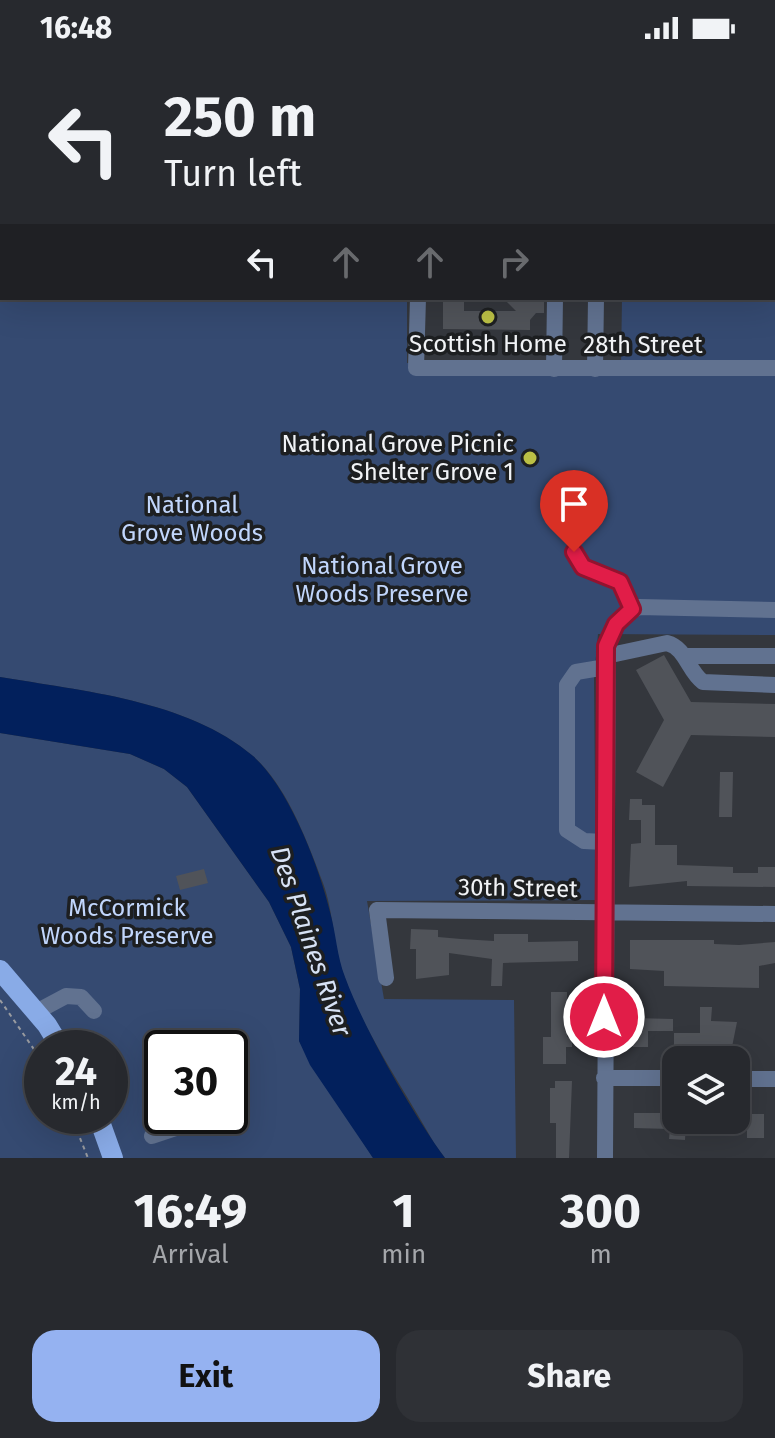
<!DOCTYPE html>
<style>
:root{--surface:#27292e;--page:#2f3136;--text:#f1f3f6;--muted:#a4a6aa;--line:#43454a;--accent:#95b2f1}
body{margin:0;font-family:"Fira Sans",sans-serif;background:var(--page);color:var(--text);height:100vh;display:flex;flex-direction:column;font-size:30px;white-space:nowrap}
*{box-sizing:border-box;margin:0}
p{font-size:26px;color:var(--muted)}
.icon{flex:none;width:44px;height:44px;fill:none;stroke:currentColor;stroke-width:2;stroke-linecap:round;stroke-linejoin:round}
.map{position:relative;height:1102px;overflow:hidden}
.details{display:flex;flex-direction:column;background:var(--surface);flex:1}
.details>*{flex:none}
.top-card{position:absolute;left:0px;top:0px;width:776px;height:244px;box-shadow:0 8px 32px #0002,0 0 0 2px var(--line);background:#27292e;color:var(--text);overflow:hidden}
.tools{position:absolute;left:662px;top:990px;display:grid;gap:16px}
.tools a{display:grid;place-items:center;width:88px;height:88px;border-radius:16px;background:var(--surface);box-shadow:0 8px 32px #0002,0 0 0 2px var(--line);font-size:40px}
.speed{position:absolute;left:24px;top:974px;display:flex;gap:16px;font-size:40px;font-weight:700;text-align:center}
.speed>*{display:grid;place-content:center;width:104px;height:104px;border-radius:50%;background:var(--surface);box-shadow:0 8px 32px #0002,0 0 0 2px var(--line);line-height:1}
.speed small{font-size:20px;font-weight:400}
.speed .limit{border:4px solid #111;border-radius:12px;background:#fff;color:#111}
.pin{position:absolute;display:grid;place-items:center;width:68px;height:68px;color:#fff;margin:-82px -34px;border-radius:50% 50% 50% 0;rotate:-45deg;box-shadow:0 0 8px #0007}
.pin .icon{rotate:45deg}
.me{position:absolute;width:88px;margin:-44px;rotate:0deg;stroke-linejoin:round;filter:drop-shadow(0 0 6px #0008)}
.turn{display:flex;align-items:center;gap:28px;height:168px;padding:0 32px;font-size:36px}
.turn .icon{width:104px;height:104px;stroke-width:2.5}
.turn b{display:block;font-size:56px;line-height:68px}
.lanes{display:flex;align-items:center;height:76px;padding:0 32px;background:#0003;justify-content:center;gap:40px;direction:ltr}
.lanes .off{opacity:.35}
.eta{display:flex;justify-content:space-evenly;align-items:center;height:136px;text-align:center}
.eta b{font-size:48px;font-weight:700;line-height:56px}
.primary-button{display:flex;gap:16px;margin-top:auto;padding:16px 32px}
.primary-button a{flex:1;height:92px;border-radius:24px;background:var(--accent);color:#111;font-size:32px;font-weight:700;line-height:92px;text-align:center}
.primary-button a+a{background:var(--page);color:var(--text)}
.status{display:flex;justify-content:space-between;align-items:center;height:56px;padding:0 40px;background:var(--surface);direction:ltr}
.status svg{height:22px;fill:currentColor}
.map>svg:first-child{display:block}
.green{fill:#354a71;fill-rule:evenodd}
.water{fill:#02205c}
.building{fill:#505359}
.lines{fill:none;stroke-linecap:round;stroke-linejoin:round}
.path{stroke:#999ba0;stroke-width:2;stroke-dasharray:4 4;stroke-linecap:butt}
.minor{stroke:#617290;stroke-width:16}
.major{stroke:#89abe7;stroke-width:20}
.route-casing{stroke:#92132f;stroke-width:20}
.route{stroke:#e11d48;stroke-width:14}
.poi-dot{fill:#bbc045;stroke:#1d1f21;stroke-width:3}
.labels{text-anchor:middle;stroke-width:7;stroke-linejoin:round;paint-order:stroke}
.poi-label{font-size:24px;fill:#f1f3f6;stroke:#1d1f21}
.street-label{font-size:24px;fill:#f1f3f6;stroke:#1d1f21}
.park-label{font-size:24px;fill:#c1d6fc;stroke:#1d1f21}
.water-label{font-size:26px;font-style:italic;fill:#d7e2f5;stroke:#1d1f21}
</style>
<div class="status"><b>16:48</b><svg viewBox="0 0 49 12"><path d="M0 12V9h3v3zM5 12V6h3v6zM10 12V3h3v9zM15 12V0h3v12zM26 1h20v11H26zM47 4h2v5h-2z"/></svg></div>
<div class="map">
<svg width="775" height="1102" viewBox="0 0 775 1102">
<rect width="100%" height="100%" fill="#34373d"/>
<!-- green -->
<path class="green" d="M0,0H283L2,2V242H407V307L621,309L622,242H774L775,35V579L598,578L594,622L596,844L367,845L384,943L514,944L516,1102H445L434,1087C404,1033 366,980 345,922C333,891 334,857 323,827C307,785 287,730 253,700C187,644 82,635 0,621Z
M0,677L130,698L164,713L187,731L269,846L291,891L300,933L299,985L373,1102H0ZM42,992H110V1060H42ZM162,992H230V1060H162Z"/>
<!-- water -->
<path class="water" d="M0,621C82,635 187,644 253,700C289,732 319,810 330,856C336,877 337,901 345,921C365,975 411,1055 445,1102H373L310,1009L299,985L300,933L291,891L269,846L187,731L164,713L130,698L0,677Z"/>
<!-- building -->
<path class="building" d="M443,242H464V255H516L503,242H544V257H536L530,264V274L443,273Z
M664,599L691,646L775,648V681L691,679L663,731L636,716L664,664L636,614Z
M720,716H733L732,761H719Z
M630,743H642V749H655V789H677V809L733,811V817H758V811H775V831L687,830V825L629,831L631,788L641,787V764H629Z
M204,813L208,827L180,834L176,820Z
M411,873L438,874V881L461,883L494,885V878H528V886L578,885V905L503,907L502,930H491L492,903L449,897V919L416,923V893H410Z
M630,884H714V888L739,889L775,886V907L759,910V932L664,930V915L630,913Z
M551,936H567V981L572,982V991H566V1008H543V981H551Z
M700,951H712L711,965L737,966L732,991H674V977H700Z
M633,962L673,963V975H648V991H633Z
M555,1025H572L569,1102H556V1067H550V1032H555Z
M634,1057H676V1064H686L685,1084L669,1083L670,1073L634,1072Z
M747,1058H764V1082H747Z"/>
<g class="lines">
<!-- path -->
<path class="path" d="M178,2L180,0
M0,944L42,1005
M71,1060L88,1102"/>
<!-- minor -->
<path class="minor" d="M296,2V0
M774,30H775
M418,242L416,312H775
M554,313L555,242
M595,313L596,242
M574,496L583,511L622,529L632,553
M606,600L667,587C686,592 688,615 703,626L775,629
M684,600H775
M604,786L584,785L567,774V629L576,616L606,611
M386,922L377,854L775,858
M36,956L66,940L81,941L94,955
M604,1022H676
M736,1023H775
M152,1080L179,1071L189,1060
M605,1102L608,582L623,559L639,551L775,554"/>
<!-- major -->
<path class="major" d="M0,914L47,969L61,992
M98,1060L113,1102"/>
</g>
<g class="lines">
<!-- route casing -->
<g class="route-casing">
<path id="route" d="M574,496L583,511L620,526L632,553L616,568L606,590L604,961"/>
</g>
<!-- route -->
<use href="#route" class="route"/>
</g>
<!-- markers -->
<g class="poi-dot">
<circle cx="488" cy="261" r="8"/>
<circle cx="530" cy="402" r="8"/>
</g>
<g class="labels">
<!-- poi labels -->
<g class="poi-label">
<text x="488" y="296">Scottish Home</text>
<text x="514" y="396" text-anchor="end">National Grove Picnic<tspan x="514" dy="28">Shelter Grove 1</tspan></text>
</g>
<!-- street labels -->
<g class="street-label">
<text x="643" y="297">28th Street</text>
<text transform="translate(518 832) rotate(1)" y="8">30th Street</text>
</g>
<!-- park labels -->
<g class="park-label">
<text x="192" y="457">National<tspan x="192" dy="28">Grove Woods</tspan></text>
<text x="382" y="518">National Grove<tspan x="382" dy="28">Woods Preserve</tspan></text>
<text x="127" y="860">McCormick<tspan x="127" dy="28">Woods Preserve</tspan></text>
</g>
<!-- water labels -->
<g class="water-label">
<text transform="translate(311 885) rotate(71)" y="9">Des Plaines River</text>
</g>
</g>
</svg>
<div class="tools">
<a><svg class="icon" aria-label="layers" viewBox="0 0 24 24"><path d="M12 4l9 5-9 5-9-5zM3 14l9 5 9-5"/></svg></a>
</div>
<div class="speed"><div>24<small>km/h</small></div><div class="limit">30</div></div>
<div class="pin" style="left:574px;top:496px;background:#d93025"><svg class="icon" aria-label="arrive" viewBox="0 0 24 24"><path d="M6 21V4h12l-3 4 3 4H6"/></svg></div>
<svg class="me" style="left:604px;top:961px" viewBox="-20 -20 40 40"><circle r="17" fill="#e11d48" stroke="#fff" stroke-width="3"/><path d="M0-11L8 9 0 5-8 9z" fill="#fff"/></svg>
<div class="top-card">
<div class="turn"><svg class="icon" aria-label="left" viewBox="0 0 24 24"><path d="M17 20v-9H6M10 6l-5 5 5 5"/></svg><div><b>250 m</b>Turn left</div></div>
<div class="lanes"><svg class="icon" aria-label="left" viewBox="0 0 24 24"><path d="M17 20v-9H6M10 6l-5 5 5 5"/></svg><svg class="icon off" aria-label="ahead" viewBox="0 0 24 24"><path d="M12 20V5M6 11l6-6 6 6"/></svg><svg class="icon off" aria-label="ahead" viewBox="0 0 24 24"><path d="M12 20V5M6 11l6-6 6 6"/></svg><svg class="icon off" aria-label="right" viewBox="0 0 24 24"><path d="M7 20v-9h11M14 6l5 5-5 5"/></svg></div>
</div>
</div>
<section class="details">
<div class="eta">
<div><b>16:49</b><p>Arrival</p></div>
<div><b>1</b><p>min</p></div>
<div><b>300</b><p>m</p></div>
</div>
<div class="primary-button"><a>Exit</a><a>Share</a></div>
</section>
